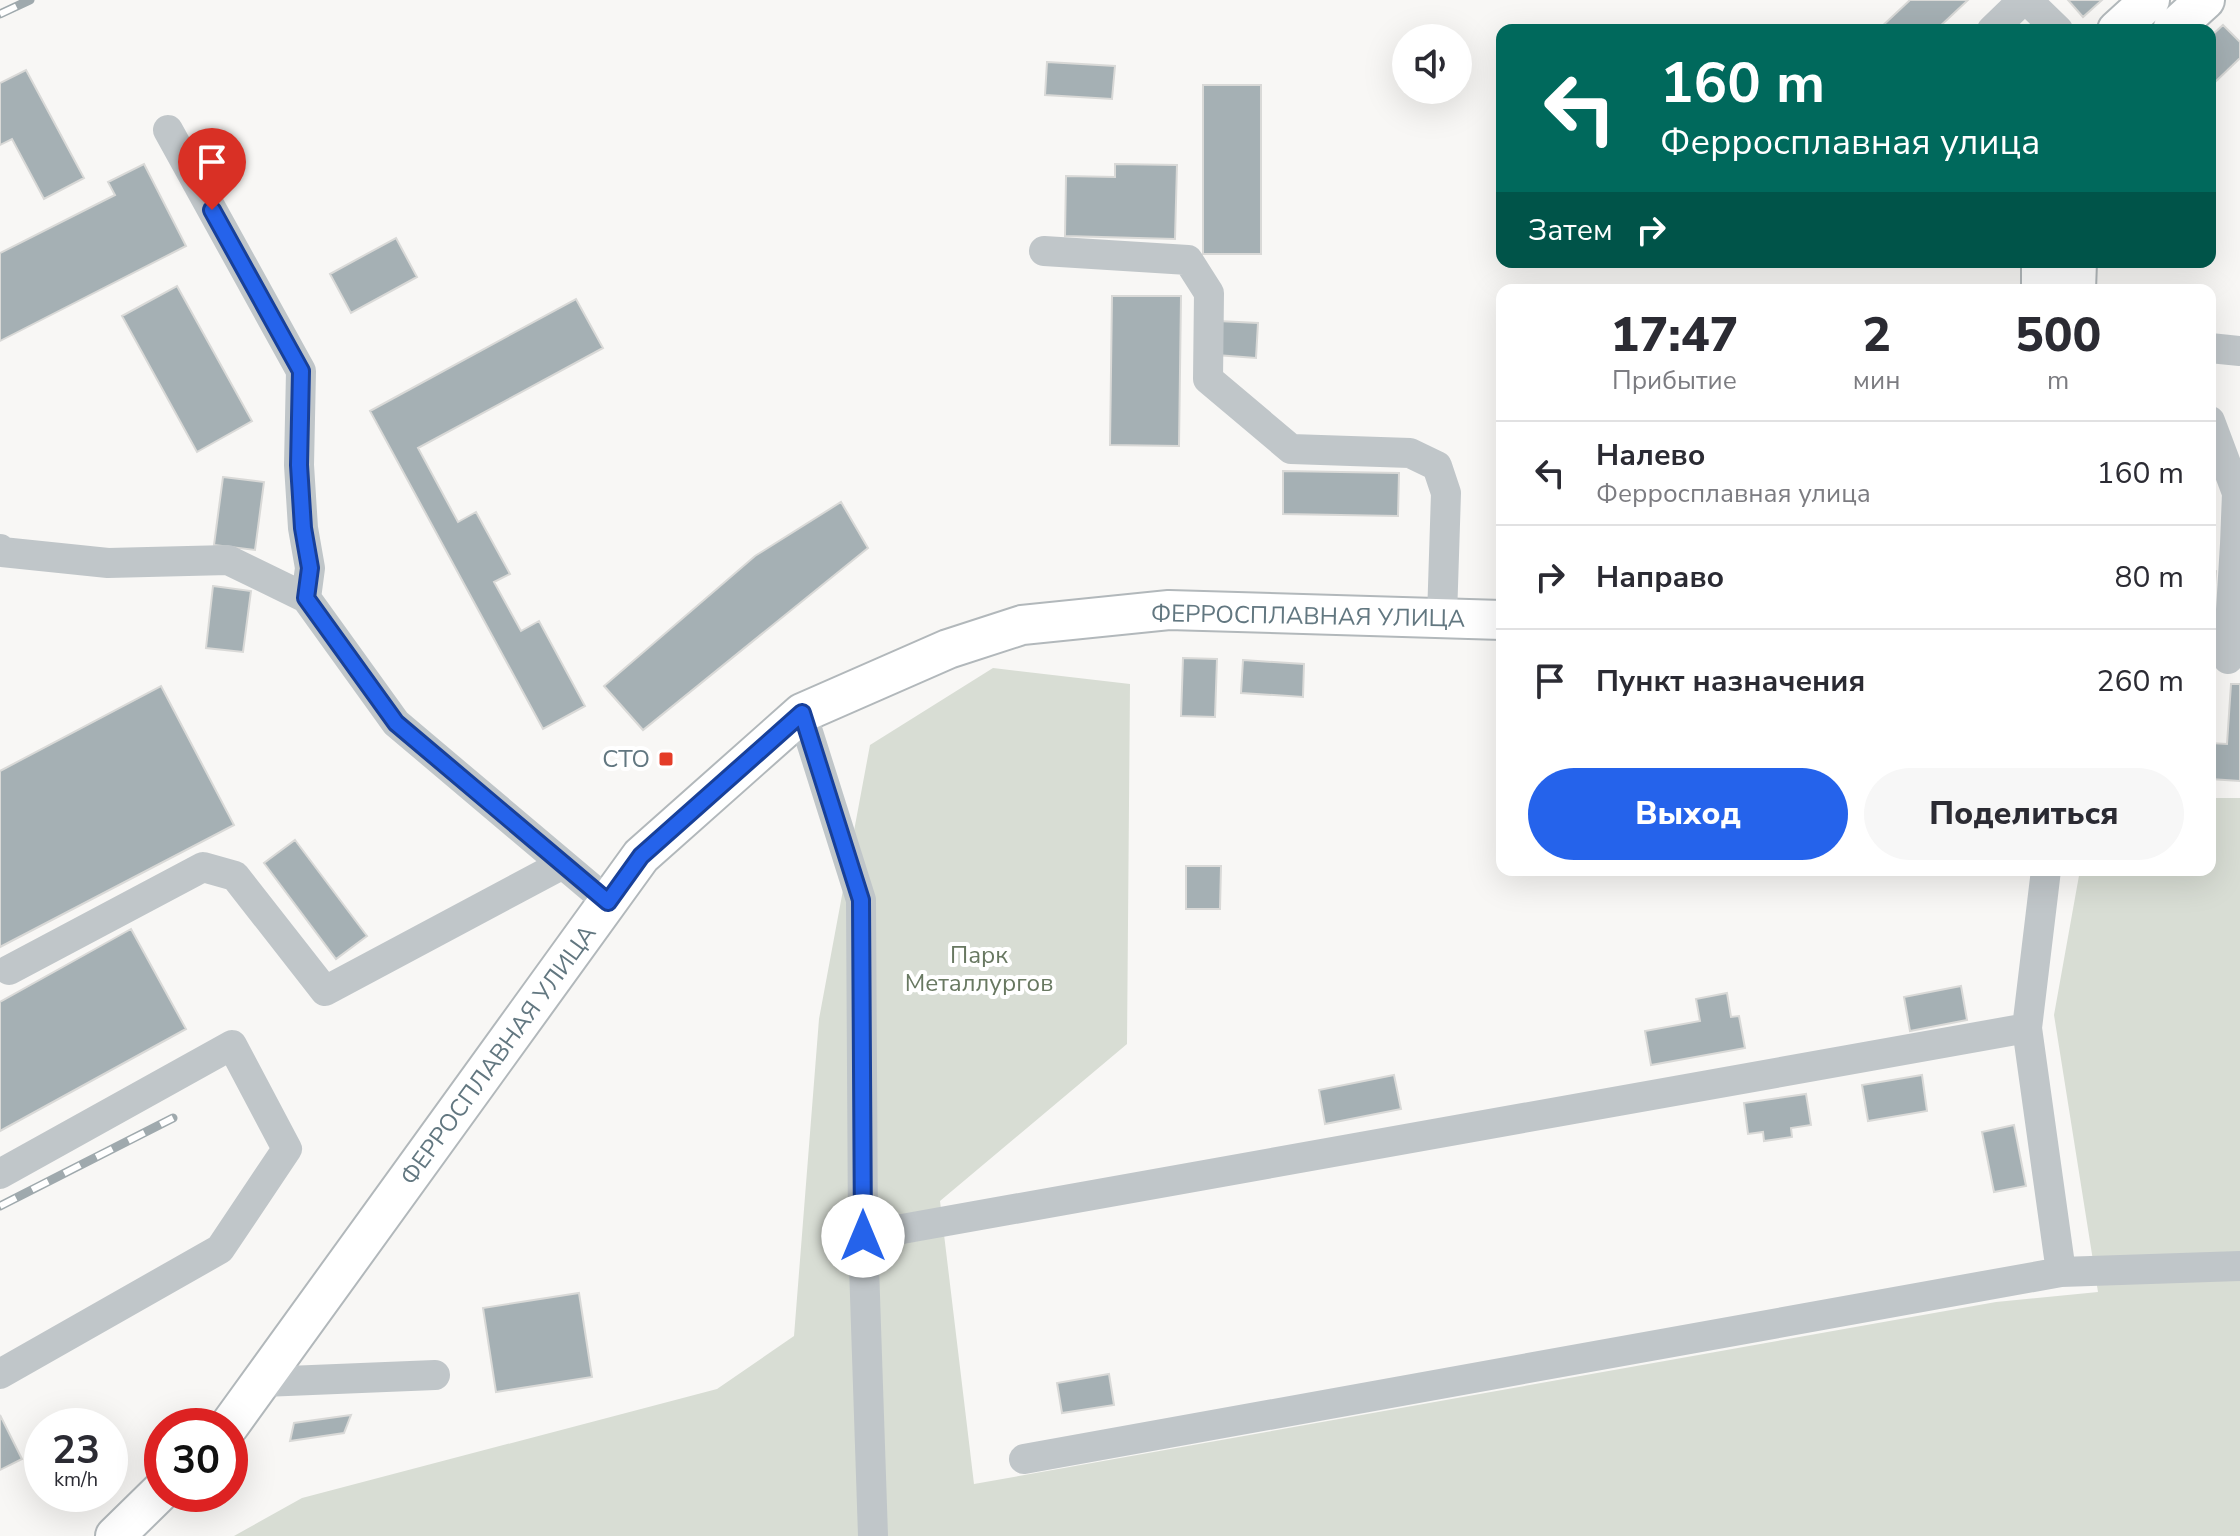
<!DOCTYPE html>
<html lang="ru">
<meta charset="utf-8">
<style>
:root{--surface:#fff;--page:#f7f7f7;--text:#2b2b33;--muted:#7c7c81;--line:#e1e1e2;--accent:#2563eb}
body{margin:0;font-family:"Nunito Sans",sans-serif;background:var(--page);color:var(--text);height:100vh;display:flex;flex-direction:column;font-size:30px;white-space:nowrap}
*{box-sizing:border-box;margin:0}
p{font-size:26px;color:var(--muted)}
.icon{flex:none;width:44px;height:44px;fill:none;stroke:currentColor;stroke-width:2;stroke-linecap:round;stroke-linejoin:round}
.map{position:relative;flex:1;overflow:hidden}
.drawer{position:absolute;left:1496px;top:284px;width:720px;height:592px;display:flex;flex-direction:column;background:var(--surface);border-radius:16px;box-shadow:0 8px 32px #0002}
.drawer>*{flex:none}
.guide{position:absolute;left:1496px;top:24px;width:720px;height:244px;border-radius:16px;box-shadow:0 8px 32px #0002;background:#00695c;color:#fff;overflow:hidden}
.tools{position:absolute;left:1392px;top:24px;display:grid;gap:16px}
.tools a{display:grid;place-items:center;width:80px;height:80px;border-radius:50%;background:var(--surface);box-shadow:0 8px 32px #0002;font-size:40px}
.speed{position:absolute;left:24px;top:1408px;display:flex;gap:16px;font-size:40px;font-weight:700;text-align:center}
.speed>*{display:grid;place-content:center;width:104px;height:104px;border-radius:50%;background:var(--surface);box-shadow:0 8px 32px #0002;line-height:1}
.speed small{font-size:20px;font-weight:400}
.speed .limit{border:12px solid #d22;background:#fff;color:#111}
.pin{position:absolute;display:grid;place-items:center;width:68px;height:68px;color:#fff;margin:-82px -34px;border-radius:50% 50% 50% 0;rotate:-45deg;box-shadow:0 0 8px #0007}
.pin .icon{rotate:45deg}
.me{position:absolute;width:88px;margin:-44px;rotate:0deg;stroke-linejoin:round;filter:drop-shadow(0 0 6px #0008)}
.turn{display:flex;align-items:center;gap:28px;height:168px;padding:0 32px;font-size:36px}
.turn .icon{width:104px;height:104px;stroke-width:2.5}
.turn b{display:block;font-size:56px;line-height:68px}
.then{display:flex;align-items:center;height:76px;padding:0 32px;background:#0003;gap:16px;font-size:30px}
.eta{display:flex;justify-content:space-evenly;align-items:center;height:136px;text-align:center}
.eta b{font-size:48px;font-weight:800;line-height:56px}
.action{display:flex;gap:16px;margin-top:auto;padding:16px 32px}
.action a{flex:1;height:92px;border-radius:48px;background:var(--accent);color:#fff;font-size:32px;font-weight:800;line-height:92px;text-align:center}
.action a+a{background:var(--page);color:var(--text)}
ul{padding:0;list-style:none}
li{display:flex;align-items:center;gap:24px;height:104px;padding:0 32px;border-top:2px solid var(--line)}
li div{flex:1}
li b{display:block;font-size:30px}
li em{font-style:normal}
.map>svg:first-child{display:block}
.green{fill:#d8ddd4}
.building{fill:#a5b0b4;stroke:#d9d9d7;stroke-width:2}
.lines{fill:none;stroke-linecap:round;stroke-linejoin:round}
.major-casing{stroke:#b2b8bb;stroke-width:42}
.minor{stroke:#c0c6c9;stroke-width:30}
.major{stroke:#fff;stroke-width:38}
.rail-casing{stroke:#9fa9ad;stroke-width:9}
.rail{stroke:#fff;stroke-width:6;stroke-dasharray:18;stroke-linecap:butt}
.route-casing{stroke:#184099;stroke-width:20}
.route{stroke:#2563eb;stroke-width:14}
.poi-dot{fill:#e43c28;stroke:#fff;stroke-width:3}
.labels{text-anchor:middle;stroke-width:8;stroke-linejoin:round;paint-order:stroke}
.street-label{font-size:24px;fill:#627780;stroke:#fff}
.poi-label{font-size:24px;fill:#627780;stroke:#fff;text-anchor:end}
.park-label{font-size:24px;fill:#687861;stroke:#fff}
</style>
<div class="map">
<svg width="2240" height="1536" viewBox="0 0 2240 1536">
<rect width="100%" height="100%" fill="#f8f7f5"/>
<!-- green -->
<path class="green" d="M993,668L1130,684L1127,1044L940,1201L974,1484L1996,1302L2098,1292L2054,1015L2080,870H2210V798H2240V1536H234L302,1498L717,1389L794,1336L819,1019L870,745Z"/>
<!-- building -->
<path class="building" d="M1910,0H1968L1936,30H1878Z
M2068,0H2102L2083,17Z
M2223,25L2240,42V58L2210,87V37Z
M1047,62L1115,66L1112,99L1045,95Z
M26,70L84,178L44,199L12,139L0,145V83Z
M1203,85H1261V254H1203Z
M144,164L186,246L0,341V253L115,195L108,182Z
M1115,164L1177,165L1175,239L1065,236L1066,176L1115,177Z
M396,238L417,277L351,313L330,274Z
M177,286L252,421L197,452L122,316Z
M1112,296H1181L1179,446L1110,445Z
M576,299L603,348L418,448L458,522L476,512L510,574L494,582L521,631L539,621L585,706L543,729L370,411Z
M1218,321L1258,323L1256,358L1216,355Z
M1283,471L1399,473L1398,516L1283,514Z
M223,477L264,482L255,550L214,545Z
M841,502L868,548L643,730L604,686L755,556Z
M2210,570L2216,571L2213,612H2210Z
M213,586L251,591L243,652L206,648Z
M1183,658L1217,659L1215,717L1181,716Z
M1243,660L1304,664L1303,697L1241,693Z
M2231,684H2240V781L2210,779V743L2227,744Z
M161,686L234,825L0,947V771Z
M295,840L367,936L336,959L264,863Z
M1186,866H1221L1220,909H1186Z
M131,929L186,1029L0,1131V1002Z
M1961,986L1967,1020L1910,1031L1904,997Z
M1727,993L1731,1017L1739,1016L1745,1048L1651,1065L1645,1031L1700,1021L1696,999Z
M1394,1075L1401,1109L1325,1124L1319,1090Z
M1922,1075L1927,1111L1868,1121L1862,1085Z
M1806,1094L1811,1125L1791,1128L1792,1137L1764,1141L1763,1132L1748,1134L1744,1103Z
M2014,1125L2026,1186L1994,1192L1982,1132Z
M579,1293L592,1377L496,1392L483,1308Z
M1109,1374L1114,1405L1062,1413L1057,1383Z
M0,1415L22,1459L0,1470Z
M351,1415L344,1433L290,1441L294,1423Z"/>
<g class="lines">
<!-- major casing -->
<g class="major-casing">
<path id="major" d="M2117,30L2150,0
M2172,30L2205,0
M2041,290V262
M2076,290L2077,262
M229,1426L641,856L802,713L948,649L1022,625L1169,610L1502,620
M115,1536L162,1490"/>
</g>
<!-- minor -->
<path class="minor" d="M2027,0L2058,30
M1992,30L2023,0
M168,130L301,371L299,465L303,528L310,568L306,598
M1044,251L1188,260L1209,293L1208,379L1291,449L1410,453L1437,466L1446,493L1442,617
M2210,348L2240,351
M2210,421L2237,493L2235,544
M0,549L2,552L108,563L228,560L306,598L396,723L608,902
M2228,659L2235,544H2240
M802,713L861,900L863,1236L873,1536
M2046,870L2027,1028L2061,1272
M9,970L203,867L235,876L325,991L563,864
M0,1174L232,1045L287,1149L220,1249L0,1374
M863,1236L2027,1028
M263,1382L435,1375
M1024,1459L2061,1272L2240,1266"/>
<!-- major -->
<use href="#major" class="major"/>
<!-- rail casing -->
<g class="rail-casing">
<path id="rail" d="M0,14L30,0
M0,1206L173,1118"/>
</g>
<!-- rail -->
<use href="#rail" class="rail"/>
</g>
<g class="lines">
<!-- route casing -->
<g class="route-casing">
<path id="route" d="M212,210L301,371L299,465L303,528L310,568L306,598L396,723L608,902L641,856L802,713L861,900L863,1236"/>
</g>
<!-- route -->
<use href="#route" class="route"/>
</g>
<!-- markers -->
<rect class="poi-dot" x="658" y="751" width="16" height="16" rx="4"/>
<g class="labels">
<!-- street labels -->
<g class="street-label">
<text transform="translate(1308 616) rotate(1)" y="8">ФЕРРОСПЛАВНАЯ УЛИЦА</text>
<text transform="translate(498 1055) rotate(-54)" y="8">ФЕРРОСПЛАВНАЯ УЛИЦА</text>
</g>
<!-- poi labels -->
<g class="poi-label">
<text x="650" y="767">СТО</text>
</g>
<!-- park labels -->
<g class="park-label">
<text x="979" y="963">Парк<tspan x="979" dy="28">Металлургов</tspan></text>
</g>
</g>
</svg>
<div class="tools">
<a><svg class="icon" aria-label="sound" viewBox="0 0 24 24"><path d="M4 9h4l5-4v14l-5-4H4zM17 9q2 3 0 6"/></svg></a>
</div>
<div class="speed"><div>23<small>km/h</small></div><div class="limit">30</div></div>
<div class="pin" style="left:212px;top:210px;background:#d93025"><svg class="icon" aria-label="arrive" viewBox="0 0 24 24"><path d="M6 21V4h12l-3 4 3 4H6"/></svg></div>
<svg class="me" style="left:863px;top:1236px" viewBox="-20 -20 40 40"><circle r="19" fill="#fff"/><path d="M0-13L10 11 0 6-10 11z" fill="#2563eb"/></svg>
<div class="guide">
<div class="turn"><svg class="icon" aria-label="left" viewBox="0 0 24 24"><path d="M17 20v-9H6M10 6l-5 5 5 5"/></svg><div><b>160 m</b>Ферросплавная улица</div></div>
<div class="then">Затем<svg class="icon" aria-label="right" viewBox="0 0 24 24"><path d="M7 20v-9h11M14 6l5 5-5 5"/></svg></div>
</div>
<section class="drawer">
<div class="eta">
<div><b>17:47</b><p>Прибытие</p></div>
<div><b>2</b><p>мин</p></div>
<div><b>500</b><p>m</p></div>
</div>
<ul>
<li><svg class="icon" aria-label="left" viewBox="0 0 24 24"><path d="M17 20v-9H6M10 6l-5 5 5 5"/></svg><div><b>Налево</b><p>Ферросплавная улица</p></div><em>160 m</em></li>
<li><svg class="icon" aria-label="right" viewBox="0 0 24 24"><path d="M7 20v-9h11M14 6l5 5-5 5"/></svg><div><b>Направо</b></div><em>80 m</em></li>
<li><svg class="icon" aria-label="arrive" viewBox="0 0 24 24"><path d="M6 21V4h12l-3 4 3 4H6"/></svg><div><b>Пункт назначения</b></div><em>260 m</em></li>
</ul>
<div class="action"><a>Выход</a><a>Поделиться</a></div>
</section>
</div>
